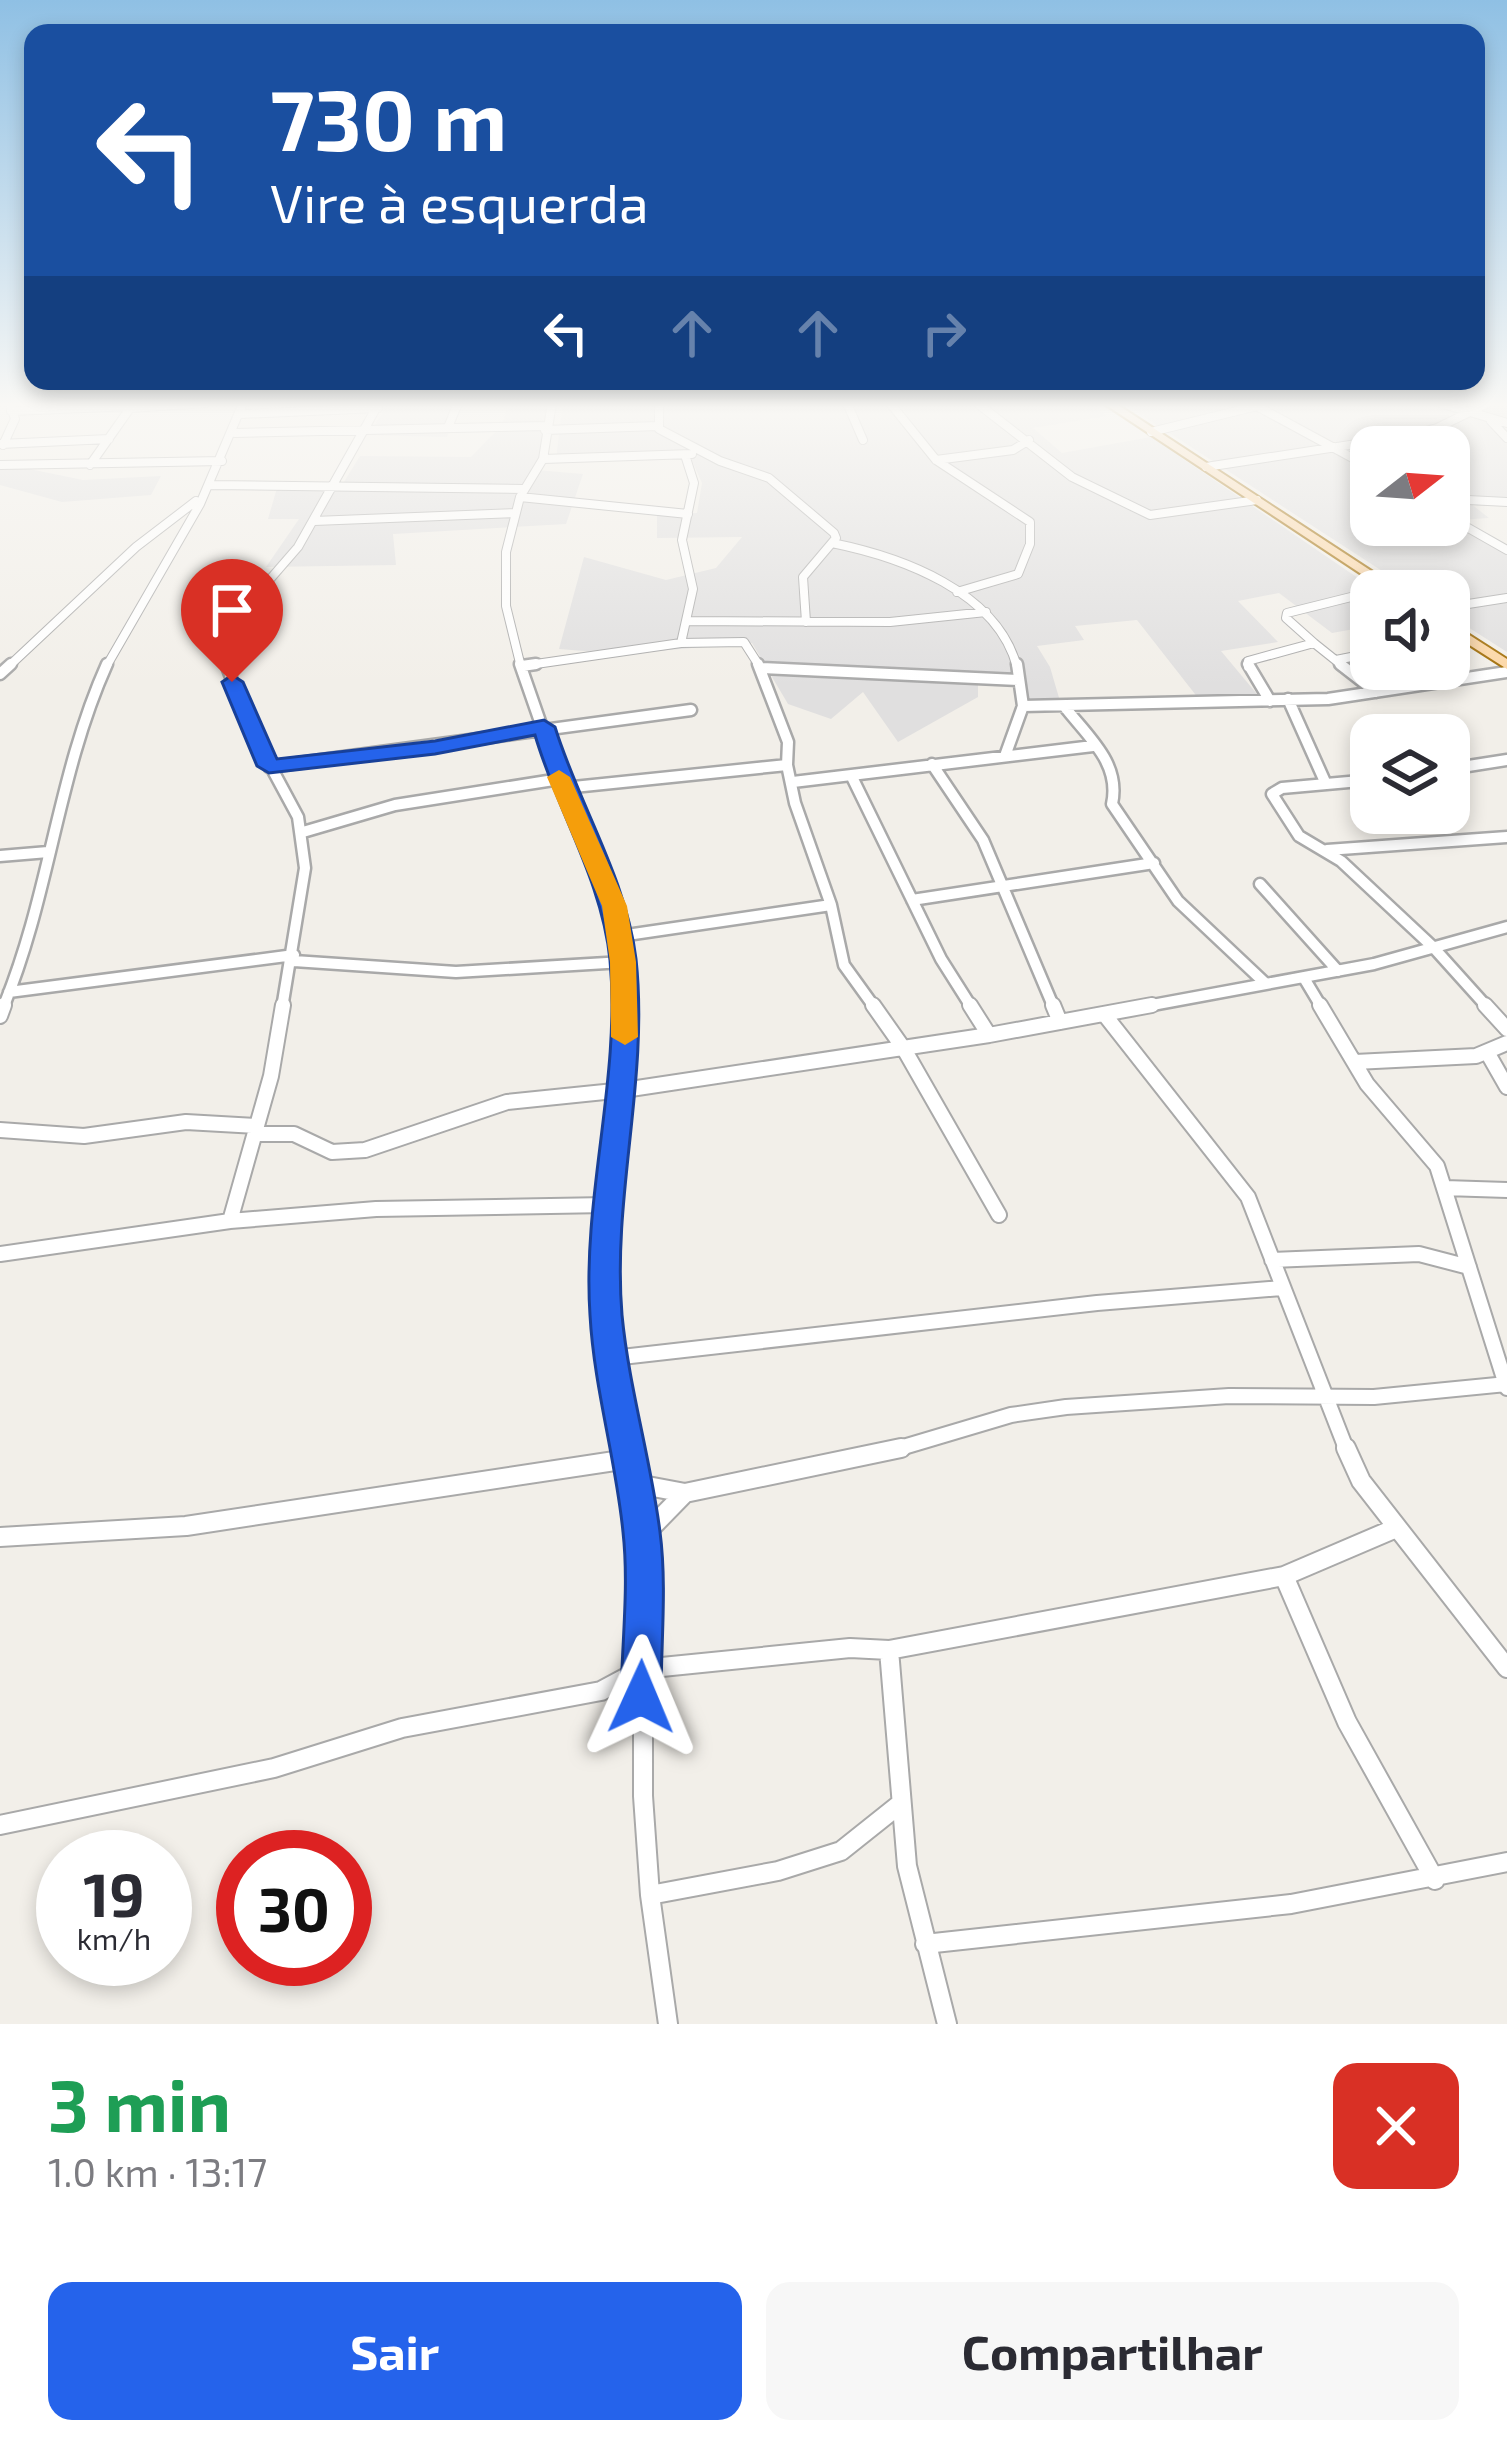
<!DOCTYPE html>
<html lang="pt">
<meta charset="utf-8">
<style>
:root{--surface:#fff;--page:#f7f7f7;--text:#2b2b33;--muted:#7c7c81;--accent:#2563eb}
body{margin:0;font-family:"Exo 2",sans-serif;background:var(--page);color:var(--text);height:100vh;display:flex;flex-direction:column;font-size:45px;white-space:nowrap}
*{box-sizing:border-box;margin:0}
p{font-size:39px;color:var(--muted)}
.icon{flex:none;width:66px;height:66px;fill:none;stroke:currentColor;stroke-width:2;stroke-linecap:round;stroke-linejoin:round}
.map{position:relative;height:2024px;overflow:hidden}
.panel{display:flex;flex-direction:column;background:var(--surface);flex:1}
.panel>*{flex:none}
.top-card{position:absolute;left:24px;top:24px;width:1461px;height:366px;border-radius:24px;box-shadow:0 6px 18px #0003;background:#1a4fa0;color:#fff;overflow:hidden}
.needle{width:78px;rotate:73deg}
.tools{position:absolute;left:1350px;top:426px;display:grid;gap:24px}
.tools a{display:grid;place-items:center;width:120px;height:120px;border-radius:24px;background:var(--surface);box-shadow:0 6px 18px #0003;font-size:60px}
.speed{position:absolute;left:36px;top:1830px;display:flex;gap:24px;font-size:60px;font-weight:700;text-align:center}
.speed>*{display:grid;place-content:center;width:156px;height:156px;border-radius:50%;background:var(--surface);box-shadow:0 6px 18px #0003;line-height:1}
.speed small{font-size:30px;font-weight:400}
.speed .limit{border:18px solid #d22;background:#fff;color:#111}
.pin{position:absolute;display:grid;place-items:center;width:102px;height:102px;color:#fff;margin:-123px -51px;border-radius:50% 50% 50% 0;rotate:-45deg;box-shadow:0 0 12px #0007}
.pin .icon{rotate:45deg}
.me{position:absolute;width:132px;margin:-66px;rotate:1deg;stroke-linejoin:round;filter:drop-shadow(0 0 9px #0008)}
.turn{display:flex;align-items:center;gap:42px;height:252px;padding:0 48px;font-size:54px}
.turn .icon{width:156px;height:156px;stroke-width:2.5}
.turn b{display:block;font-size:84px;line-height:102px}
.lanes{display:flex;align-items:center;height:114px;padding:0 48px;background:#0003;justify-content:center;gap:60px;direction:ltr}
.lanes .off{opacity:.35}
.round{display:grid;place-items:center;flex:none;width:126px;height:126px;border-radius:24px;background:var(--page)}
.head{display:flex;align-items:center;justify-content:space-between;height:204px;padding:0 48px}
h1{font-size:72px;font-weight:700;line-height:90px;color:#1e9e55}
.cta{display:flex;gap:24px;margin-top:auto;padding:24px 48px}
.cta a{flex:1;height:138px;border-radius:24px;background:var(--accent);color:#fff;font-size:48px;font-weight:700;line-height:138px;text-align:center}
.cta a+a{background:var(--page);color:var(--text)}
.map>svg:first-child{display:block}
.residential{fill:#e0dfdf}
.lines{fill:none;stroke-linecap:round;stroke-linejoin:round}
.street-far3-casing{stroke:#a9a9a9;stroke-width:10}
.street-far2-casing{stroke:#a9a9a9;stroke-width:15}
.street-far1-casing{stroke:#a9a9a9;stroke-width:18}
.street-casing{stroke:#a9a9a9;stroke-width:22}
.primary-casing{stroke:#a06b00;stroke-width:4}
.street-far3{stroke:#fff;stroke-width:8}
.street-far2{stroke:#fff;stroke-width:10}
.street-far1{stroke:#fff;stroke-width:14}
.street{stroke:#fff;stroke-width:18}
.primary{fill:#fcd6a4;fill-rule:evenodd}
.route{fill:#2563eb;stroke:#184099;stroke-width:3}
.slow{fill:#f59e0b}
</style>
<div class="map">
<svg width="1507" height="2024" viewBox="0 0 1507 2024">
<rect width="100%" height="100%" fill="#f2efe9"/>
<!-- residential -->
<path class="residential" d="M389,403H460L447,437L368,435Z
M508,403H552L536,470L583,474L566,524L393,534L396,565L266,567L299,519H268L277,488L342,485L360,456L471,457L502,425Z
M563,403H1089L1107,416L1033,428L1062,453L1151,437L1377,591H1371V626L1332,633L1279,593L1238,601L1278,642L1221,651L1262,700L1202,703L1137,620L1075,626L1084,640L1037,646L1050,667L1062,708H1023L1020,678L978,680V697L898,742L863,692L831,719L788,704L752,643L621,654L559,649L584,557L666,580L716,568L742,537L657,538V515L697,513L702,483L689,454L556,459Z
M1123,403L1245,404L1371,474V525H1449V521L1507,554V652L1449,615V591H1413Z
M1256,403H1507V500H1466L1489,518L1458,520L1449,514V447H1371V466Z
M0,463L83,480L161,476L151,495L62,502L0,485Z"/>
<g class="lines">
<!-- street-far3 casing -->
<g class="street-far3-casing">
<path id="street-far3" d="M659,403V429L720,461L769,478L834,533L836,538L803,577L806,622
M847,403L863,440
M890,403L936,460L1030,522V544L1018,574L957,592
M977,403L1072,477L1150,515L1257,500
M1251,403L1371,468
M1440,403L1507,423
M130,408L206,403
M11,411L132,406
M240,414L378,408
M1491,421L1507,438
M449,425L458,403
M545,430L657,426
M1151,432L1257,406
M235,433L546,426
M0,444L109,439
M3,445L15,419L10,403
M543,459L692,454
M936,460L1013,450L1029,440
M0,465L222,461
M90,465L133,404
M1206,467L1402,437L1437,428L1488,403
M210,485L523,489
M520,497L688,514
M1449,499L1507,502
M1449,517L1507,550
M314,521L515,513
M832,543C901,557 997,591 1017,667
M1449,607L1507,598
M686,621L890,622L986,612
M681,643L693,589L682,540L694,483L685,455
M1314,643L1344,667
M1336,660L1371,653
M522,666L681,643L744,642L760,667
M8,667L136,547L196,501
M106,667L200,504L243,403
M227,667L219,646L254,633L265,585L298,547L379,403
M521,667L506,606V552L520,497L543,459L552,403
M1248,667V661L1314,643L1286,618L1287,613L1371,592"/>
</g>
<!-- street-far2 casing -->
<g class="street-far2-casing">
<path id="street-far2" d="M226,664L249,726L298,817L305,868L282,1008
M520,664L560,779L615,906L626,1008
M758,664L788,742L787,765L795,803L831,905L844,965L875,1008
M1248,664L1270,701
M1340,664L1376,692
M522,666L536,664
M761,668L1019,680
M0,674L11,664
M1288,699L1326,784
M1023,706L1328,699L1507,672
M1064,706C1088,737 1121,763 1112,804L1178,901L1265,983
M1005,756L1023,706L1017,664
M932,764L983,840L1054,1008
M269,767L691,710
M1449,769L1507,760
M851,775L941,959L972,1008
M1371,780L1282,788L1272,794L1299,836L1341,861L1434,948L1488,1008
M793,782L1093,746
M564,788L787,765
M303,832L395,805L560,779
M1327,850L1507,837
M0,856L48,852
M1260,884L1338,971
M912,900L1154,863
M620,936L831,905
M294,961L456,972L623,962
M1304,978L1322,1008
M9,992L294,955
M3,1008C50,895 57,775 107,664
M1136,1008L1374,964L1507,927"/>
</g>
<!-- street-far1 casing -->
<g class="street-far1-casing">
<path id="street-far1" d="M626,1005L624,1090L607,1205L606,1315L629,1451
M873,1005L904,1049L999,1215
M970,1005L989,1035
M1053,1005L1060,1022
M1320,1005L1367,1084L1437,1166L1507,1388
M1485,1005L1507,1029
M1104,1014L1248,1197L1347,1451
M0,1016L4,1005
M1487,1052L1507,1087
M1355,1062L1476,1056L1507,1043
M0,1130L84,1136L186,1122L257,1126
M255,1134H294L332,1152L365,1150L507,1102L624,1090L989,1035L1152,1005
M1445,1188L1507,1190
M230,1221L271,1076L283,1005
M0,1254L230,1221L376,1209L607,1205
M1272,1260L1419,1254L1469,1267
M613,1358L1097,1303L1282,1288
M890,1451L1011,1415L1066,1407L1229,1396L1374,1397L1507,1384"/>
</g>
<!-- street casing -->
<g class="street-casing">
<path id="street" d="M628,1448L643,1536V1796L650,1895L668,2024
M1346,1448L1361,1481L1507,1668
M637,1484L685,1493L901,1448
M643,1536L685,1493
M0,1537L186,1526L628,1459
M1284,1576L1347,1722L1435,1880
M889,1650L907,1866L947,2024
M0,1825L274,1768L402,1728L601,1691L642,1669L850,1648L889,1650L1284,1576L1394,1529
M650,1895L778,1871L841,1851L900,1804
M925,1944L1291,1904L1507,1862"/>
</g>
<!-- primary casing -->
<g class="primary-casing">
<path id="primary" d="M1103,403H1115L1402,591H1387Z
M1449,622L1507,659V669L1449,632Z"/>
</g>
<!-- street-far3 -->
<use href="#street-far3" class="street-far3"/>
<!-- street-far2 -->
<use href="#street-far2" class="street-far2"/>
<!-- street-far1 -->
<use href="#street-far1" class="street-far1"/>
<!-- street -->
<use href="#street" class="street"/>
<!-- primary -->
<use href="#primary" class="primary"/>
</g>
<!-- sky -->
<linearGradient id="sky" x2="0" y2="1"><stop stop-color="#8fc0e4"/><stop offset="0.59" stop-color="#f9f8f5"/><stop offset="1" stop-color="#f9f8f5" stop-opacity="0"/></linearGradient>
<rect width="1507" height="686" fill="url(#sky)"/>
<!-- route -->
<path class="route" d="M232,675L243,682L277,759L435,741L544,720L555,727C579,805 626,877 636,959C649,1079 612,1196 622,1315C629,1388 651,1460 660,1532C667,1585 661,1643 661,1697L655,1709L641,1715L627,1709L621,1697C622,1643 629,1585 623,1532C616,1460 594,1388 590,1315C582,1196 621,1079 610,960C602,880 557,811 535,735L435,754L269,773L257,766L222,682Z"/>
<!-- slow -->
<path class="slow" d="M559,770L570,777L627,906L636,962L638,1037L625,1045L611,1037L610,962L602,906L547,777Z"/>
</svg>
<div class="tools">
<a><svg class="needle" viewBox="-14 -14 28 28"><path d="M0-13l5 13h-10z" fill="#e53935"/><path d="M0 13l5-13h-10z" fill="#7c7c81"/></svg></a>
<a><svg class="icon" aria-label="sound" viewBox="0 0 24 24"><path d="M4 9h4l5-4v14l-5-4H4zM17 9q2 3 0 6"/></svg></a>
<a><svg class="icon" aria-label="layers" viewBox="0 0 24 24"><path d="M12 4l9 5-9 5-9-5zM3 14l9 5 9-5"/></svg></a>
</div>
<div class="speed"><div>19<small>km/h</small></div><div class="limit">30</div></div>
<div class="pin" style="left:232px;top:682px;background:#d93025"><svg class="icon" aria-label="arrive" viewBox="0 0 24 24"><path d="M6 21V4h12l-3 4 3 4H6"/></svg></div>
<svg class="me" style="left:641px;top:1697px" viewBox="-20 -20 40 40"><path d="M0-17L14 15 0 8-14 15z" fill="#2563eb" stroke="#fff" stroke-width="4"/></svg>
<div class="top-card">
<div class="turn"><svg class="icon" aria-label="left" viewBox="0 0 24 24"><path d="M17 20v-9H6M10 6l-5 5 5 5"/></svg><div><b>730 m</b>Vire à esquerda</div></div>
<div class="lanes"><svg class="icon" aria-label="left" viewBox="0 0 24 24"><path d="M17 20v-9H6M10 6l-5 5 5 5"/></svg><svg class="icon off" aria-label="ahead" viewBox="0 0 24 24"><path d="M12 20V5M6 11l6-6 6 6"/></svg><svg class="icon off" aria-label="ahead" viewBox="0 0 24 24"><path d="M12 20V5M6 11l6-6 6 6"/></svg><svg class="icon off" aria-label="right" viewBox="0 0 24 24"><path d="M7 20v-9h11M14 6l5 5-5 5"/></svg></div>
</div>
</div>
<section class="panel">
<div class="head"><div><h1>3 min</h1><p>1.0 km · 13:17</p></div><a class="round" style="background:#d93025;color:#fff"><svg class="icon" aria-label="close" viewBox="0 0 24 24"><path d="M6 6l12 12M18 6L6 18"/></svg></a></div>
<div class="cta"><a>Sair</a><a>Compartilhar</a></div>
</section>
